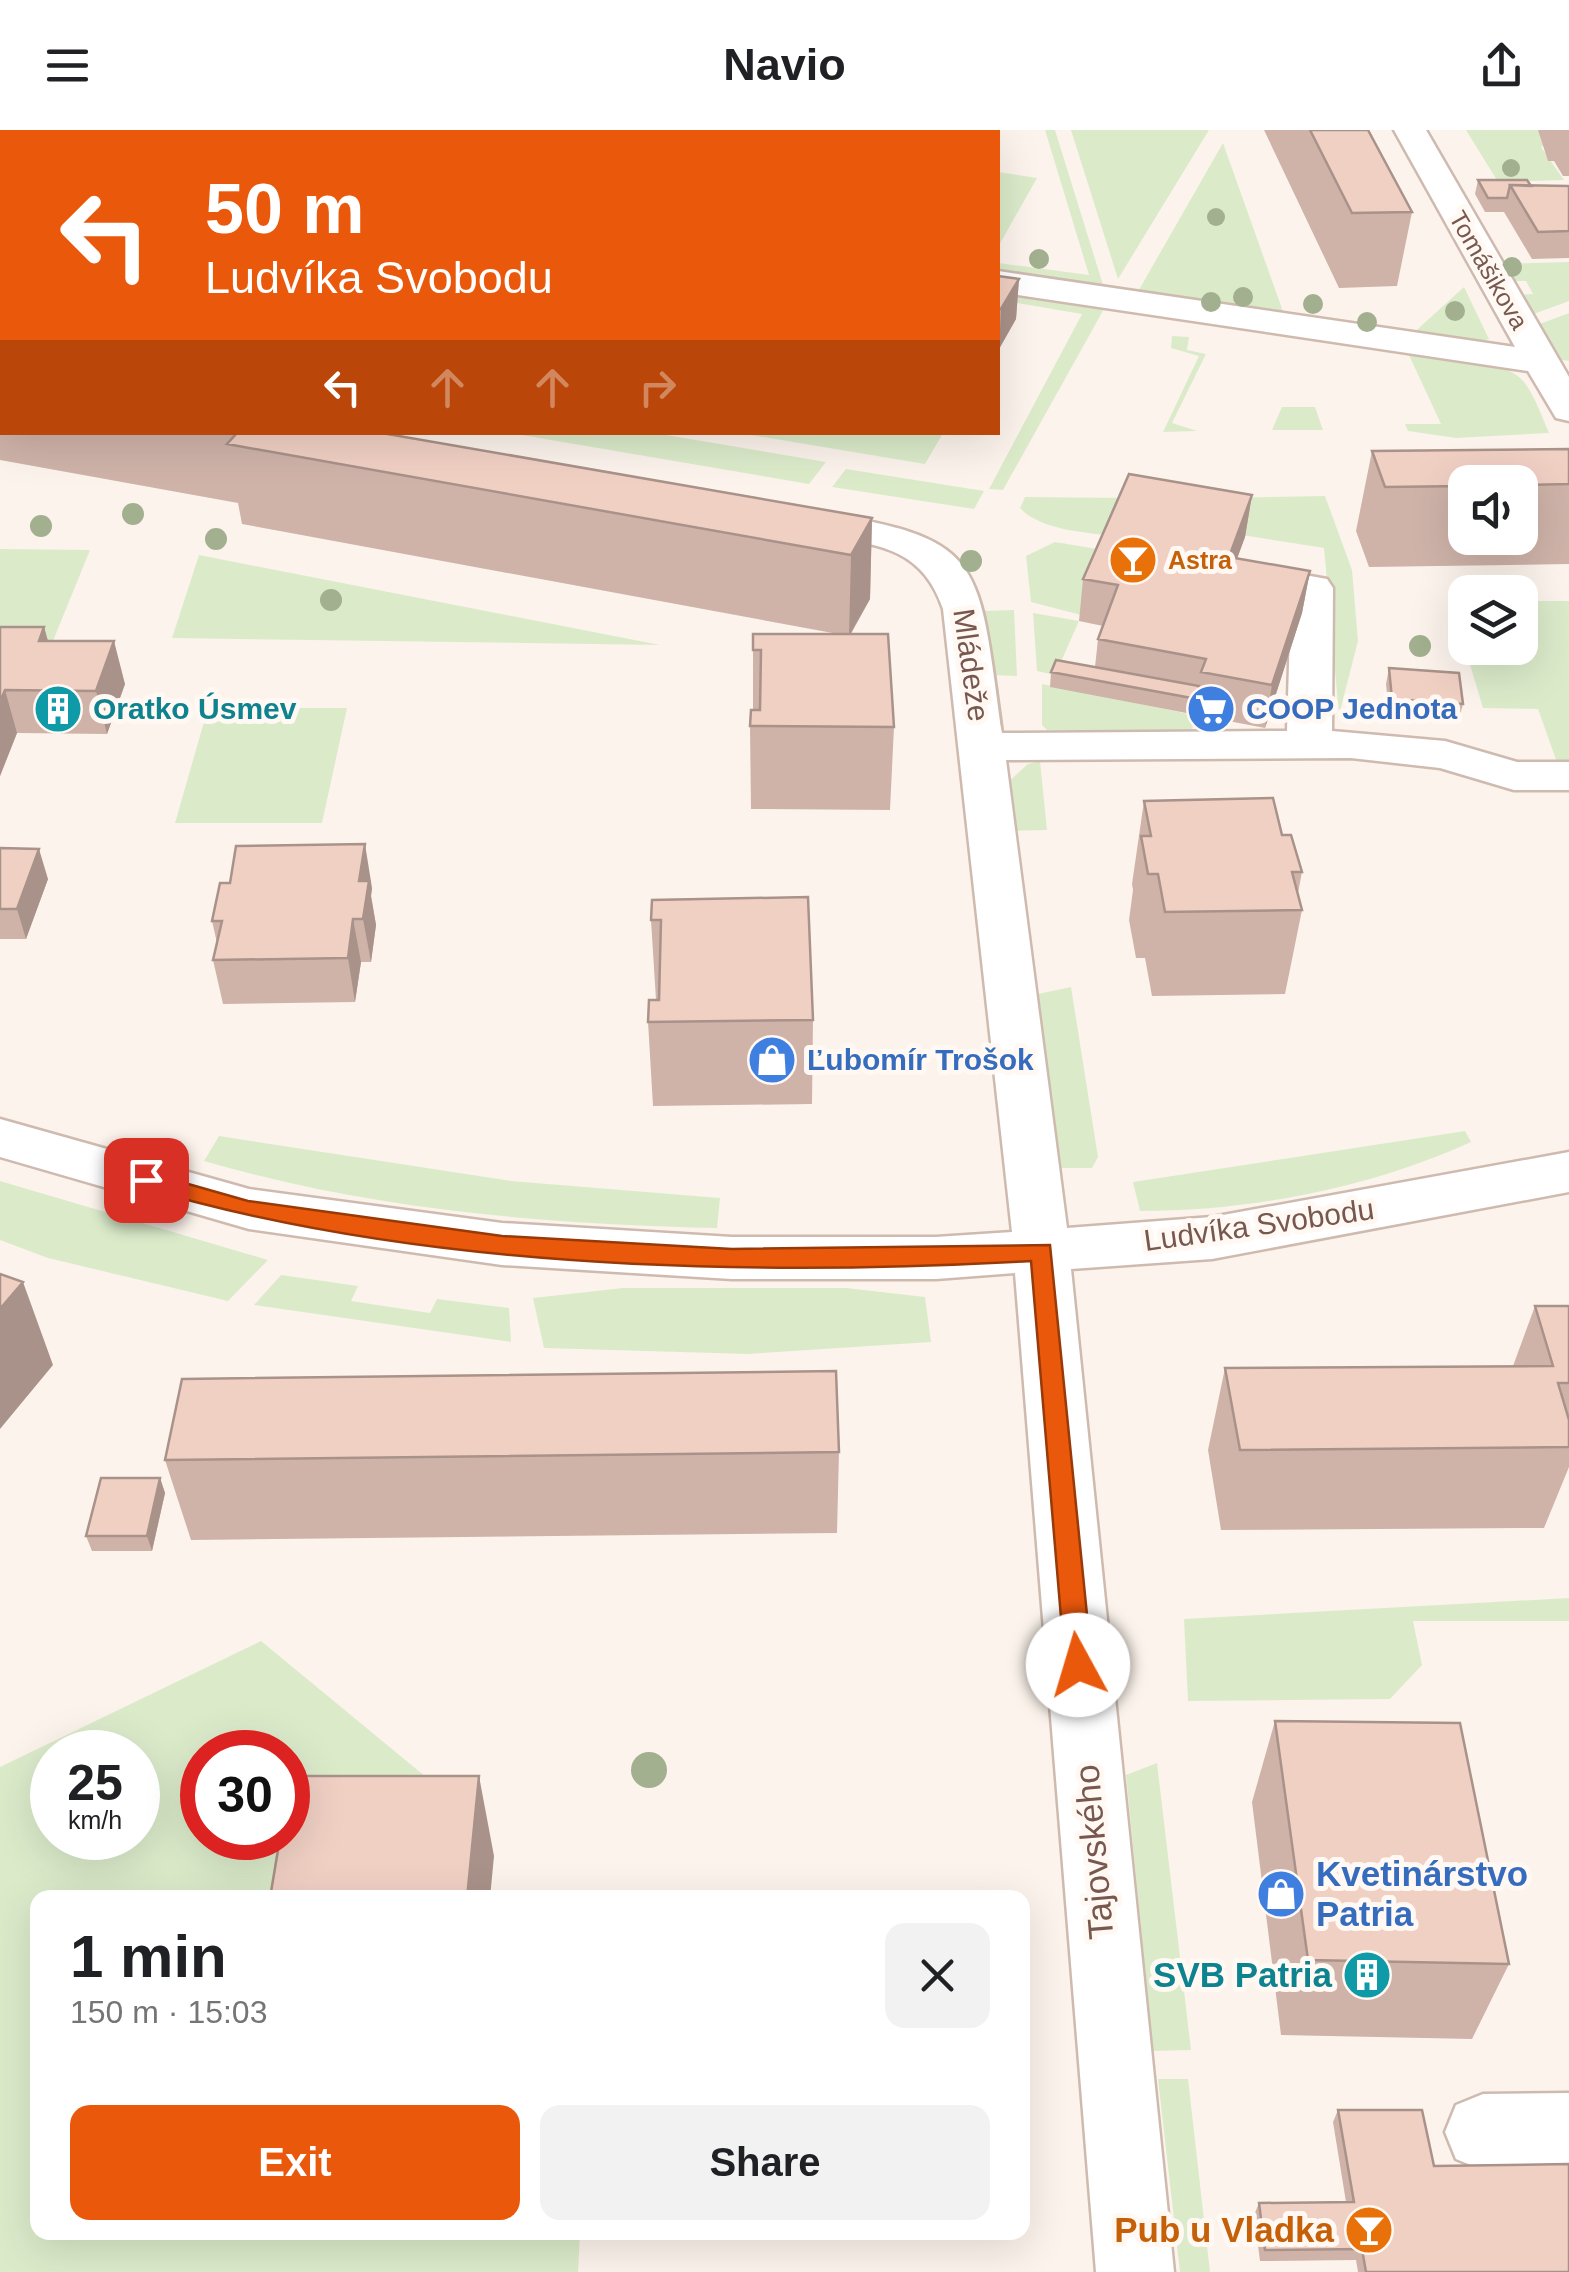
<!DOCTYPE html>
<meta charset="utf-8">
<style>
:root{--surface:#fff;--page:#f2f2f2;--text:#202124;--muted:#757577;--accent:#ea580c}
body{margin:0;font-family:Arial,sans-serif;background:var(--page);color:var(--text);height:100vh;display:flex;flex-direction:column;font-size:38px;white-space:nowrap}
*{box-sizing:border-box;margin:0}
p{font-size:32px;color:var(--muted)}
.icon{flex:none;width:55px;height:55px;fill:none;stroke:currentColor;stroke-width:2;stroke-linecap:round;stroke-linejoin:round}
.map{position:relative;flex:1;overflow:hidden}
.panel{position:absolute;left:30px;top:1760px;width:1000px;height:350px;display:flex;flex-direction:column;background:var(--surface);border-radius:20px;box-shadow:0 10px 40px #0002}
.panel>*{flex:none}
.guide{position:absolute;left:0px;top:0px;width:1000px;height:305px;box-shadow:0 10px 40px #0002;background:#ea580c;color:#fff;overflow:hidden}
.buttons{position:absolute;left:1448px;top:335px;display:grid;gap:20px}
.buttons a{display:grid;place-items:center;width:90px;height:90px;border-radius:20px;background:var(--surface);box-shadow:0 10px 40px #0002;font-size:50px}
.speed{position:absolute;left:30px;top:1600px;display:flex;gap:20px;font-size:50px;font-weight:700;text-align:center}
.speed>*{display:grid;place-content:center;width:130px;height:130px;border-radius:50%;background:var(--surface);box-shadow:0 10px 40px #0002;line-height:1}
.speed small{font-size:25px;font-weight:400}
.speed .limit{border:15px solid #d22;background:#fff;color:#111}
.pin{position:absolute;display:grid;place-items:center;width:85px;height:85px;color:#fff;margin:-42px;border-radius:20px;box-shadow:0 5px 15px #0006}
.me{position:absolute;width:110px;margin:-55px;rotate:354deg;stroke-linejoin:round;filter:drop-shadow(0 0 8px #0008)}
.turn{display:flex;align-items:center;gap:35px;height:210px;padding:0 40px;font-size:45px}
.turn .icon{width:130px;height:130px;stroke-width:2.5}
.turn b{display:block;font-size:70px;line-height:85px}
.lanes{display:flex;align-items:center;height:95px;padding:0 40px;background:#0003;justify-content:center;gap:50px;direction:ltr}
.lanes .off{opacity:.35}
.round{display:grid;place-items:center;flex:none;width:105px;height:105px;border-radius:20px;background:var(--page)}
.headline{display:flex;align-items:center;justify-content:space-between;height:170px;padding:0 40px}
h1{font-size:60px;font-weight:600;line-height:75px}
.cta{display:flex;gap:20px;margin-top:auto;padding:20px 40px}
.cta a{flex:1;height:115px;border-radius:20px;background:var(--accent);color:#fff;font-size:40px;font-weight:600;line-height:115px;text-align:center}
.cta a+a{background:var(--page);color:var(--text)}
header{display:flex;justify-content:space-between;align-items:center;height:130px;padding:0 40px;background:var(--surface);font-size:45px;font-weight:600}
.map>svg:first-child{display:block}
.green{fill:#dbebca;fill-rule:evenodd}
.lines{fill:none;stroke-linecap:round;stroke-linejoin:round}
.minor-casing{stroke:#cfbab0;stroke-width:5}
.minor{fill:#fff;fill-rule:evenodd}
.tree{fill:#a2b08f}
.wall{fill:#cfb3a9;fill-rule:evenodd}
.shaded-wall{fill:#a99289}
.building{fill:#f1d0c4;stroke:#a99289;stroke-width:2.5}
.route{fill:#ea580c;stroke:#983908;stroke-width:2.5}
.labels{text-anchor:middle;stroke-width:10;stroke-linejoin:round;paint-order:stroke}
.far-street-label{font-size:25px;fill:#78584e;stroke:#fff8f3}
.far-food-label{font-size:25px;font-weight:bold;fill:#c56008;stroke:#fff8f3;text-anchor:start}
.street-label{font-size:30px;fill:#78584e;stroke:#fff8f3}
.culture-label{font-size:30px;font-weight:bold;fill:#0d838f;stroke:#fff8f3;text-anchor:start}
.shop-label{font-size:30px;font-weight:bold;fill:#366cbe;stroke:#fff8f3;text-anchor:start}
.near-street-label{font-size:35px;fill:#78584e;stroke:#fff8f3}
.near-shop-label{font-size:35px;font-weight:bold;fill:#366cbe;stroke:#fff8f3;text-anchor:start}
.near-culture-label{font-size:35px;font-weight:bold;fill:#0d838f;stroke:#fff8f3;text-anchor:end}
.near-food-label{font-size:35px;font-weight:bold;fill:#c56008;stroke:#fff8f3;text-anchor:end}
</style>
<header><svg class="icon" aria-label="menu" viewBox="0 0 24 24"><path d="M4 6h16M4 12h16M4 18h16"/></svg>Navio<svg class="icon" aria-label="share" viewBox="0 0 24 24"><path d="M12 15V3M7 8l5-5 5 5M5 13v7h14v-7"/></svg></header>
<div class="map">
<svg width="1569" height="2142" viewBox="0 0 1569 2142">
<rect width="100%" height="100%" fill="#fcf4ec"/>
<!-- green -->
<path class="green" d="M1045,0H1055L1104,158L998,144V133L1089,145Z
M1071,0H1209L1118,149Z
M1466,0H1568L1541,17L1564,50L1498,52Z
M1223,13L1285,187L1136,165Z
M998,42L1037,48L998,117Z
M1569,132V171L1531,185L1518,165L1533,164L1526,151H1507L1497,134Z
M1464,157L1489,209L1470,215L1409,207Z
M1019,161L1105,175L1104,179L1003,360L989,359L1082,184L1012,172Z
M1569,183V231L1555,229L1537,195Z
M1172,206L1189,207L1187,220L1206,224L1172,293L1197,301L1163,302L1199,226L1171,218Z
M1408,223C1436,227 1506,228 1524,252C1535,266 1542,287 1549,303L1456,308L1408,301L1405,294H1441Z
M1282,277H1315L1323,300H1272Z
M510,303H654L826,332L809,354Z
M739,303L943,302V303L925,334Z
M846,339L984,361L974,379L832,357Z
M1325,366L1352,440L1358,511L1339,585L1324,418L1153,391L1162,369Z
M1025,367L1128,368L1116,406C1087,403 1040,400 1020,378Z
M1055,412L1109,421L1081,485L1031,472L1026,426Z
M0,419L90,420L53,511L0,510Z
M199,425L660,515L172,508Z
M1520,471H1569V638H1559L1538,579L1483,578L1465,518H1520Z
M1014,480L1017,546L990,545L983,481Z
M1033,483L1079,491L1055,545L1037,541Z
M1042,554L1194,585L1192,601L1047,600L1042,595Z
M208,578H347L322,693H175Z
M1040,631L1047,700L1011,701L1007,653L1028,634Z
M1071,857L1098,1027L1092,1038H1061L1033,865Z
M1465,1001L1471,1012C1370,1058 1251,1081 1140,1081L1133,1052Z
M219,1006L511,1051L720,1068L717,1098C544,1094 371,1080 204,1031Z
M0,1051L268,1130L228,1171L48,1128L0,1110Z
M281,1145L358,1156L351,1171L430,1183L437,1169L509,1178L511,1212L254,1175Z
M623,1158H846L925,1167L931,1212L748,1224L544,1218L533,1168Z
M1569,1468V1491H1413L1422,1535L1390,1569L1188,1571L1184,1489Z
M261,1511L489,1699L308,1767L38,1768V2102L580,2103L578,2142H0V1637ZM52,1622H138V1708H52ZM202,1622H288V1708H202Z
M1157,1633L1191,1920L1153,1921L1126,1645Z
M1158,1949H1188L1210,2142H1180Z"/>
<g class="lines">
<!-- minor casing -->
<g class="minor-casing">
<path id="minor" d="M1394,0H1426L1569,247V291L1556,288L1528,241L998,162V141L1515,217Z
M797,379C986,407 977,422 1002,603L1287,601L1291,467L1235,456L1229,447L1235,438L1250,435L1327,449L1333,458L1332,601L1445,611L1517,632H1569V660H1514L1440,638L1351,628L1006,630L1067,1098L1212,1087L1569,1022V1062L1212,1129L1071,1139L1174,2142H1096L1015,1143L936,1149H732L502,1135L249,1099L0,1027V989L249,1059L502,1093L732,1107H936L1012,1102L943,479C917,401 849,416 783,400L777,391L783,382Z
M1569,1963V2039L1483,2040L1456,2029L1445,2002L1456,1975L1483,1964Z"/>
</g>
<!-- minor -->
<use href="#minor" class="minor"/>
</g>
<!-- trees -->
<g class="tree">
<circle cx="1511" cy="38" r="9"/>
<circle cx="1216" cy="87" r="9"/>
<circle cx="1039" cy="129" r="10"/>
<circle cx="1512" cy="137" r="10"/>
<circle cx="1243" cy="167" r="10"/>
<circle cx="1211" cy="172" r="10"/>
<circle cx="1313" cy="174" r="10"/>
<circle cx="1455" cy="181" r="10"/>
<circle cx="1367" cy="192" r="10"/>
<circle cx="133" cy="384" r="11"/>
<circle cx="41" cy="396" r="11"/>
<circle cx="216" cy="409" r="11"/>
<circle cx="971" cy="431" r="11"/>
<circle cx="331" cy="470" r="11"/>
<circle cx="1420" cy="516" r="11"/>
<circle cx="649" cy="1640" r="18"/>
</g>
<!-- wall -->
<path class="wall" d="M354,0H438L435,2H354Z
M1264,0H1368L1412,82L1397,156L1339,158Z
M1538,0H1569V46H1563L1554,31H1548Z
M1478,50L1531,56H1569V128L1532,129L1504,82H1485L1475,64Z
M998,146L1019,149L1016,189L999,219Z
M0,219H2V302H376L872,388L870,469L851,504L894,597L890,680L751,679L750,596L753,580V520L838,504L242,394L238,373L0,330Z
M1569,319V434L1369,437L1356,401L1372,321ZM1465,352H1520V408H1465Z
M1252,365L1245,407L1237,429L1310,441L1302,483L1265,598L1050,557L1051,542L1095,537L1098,509L1103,496L1079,491L1083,449Z
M0,497H44L48,511L125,554L107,604L17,603L0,646Z
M1389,538L1463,574L1459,589L1389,584L1386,554Z
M1144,671L1282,705L1302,742L1298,763L1302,780L1285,864L1152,866L1145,828H1136L1129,790L1133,760L1132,754Z
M0,718L48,749L26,809H0Z
M372,758L371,766L376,795L371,832H361L355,872L223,874L213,830L217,813L212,791Z
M652,770L813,890L812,974L653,976L648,892L656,870L651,790Z
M1535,1176H1569V1337L1544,1398L1221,1400L1208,1320L1225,1238L1513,1236Z
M839,1322L837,1403L191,1410L165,1330Z
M160,1348L165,1363L152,1421H92L86,1406Z
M1275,1591L1509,1834L1472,1909L1281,1905L1252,1672Z
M1338,1980L1434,2036L1569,2142H1358L1356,2130L1260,2131L1254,2085L1259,2073L1346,2072L1333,1992Z"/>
<!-- shaded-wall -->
<path class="shaded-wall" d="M406,0H438L435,2H406Z
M1019,149L1016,189L999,219L1001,179Z
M1252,365L1245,407L1222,469L1229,427Z
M872,388L870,469L849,506L851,425Z
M1310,441L1302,483L1265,598L1272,555Z
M44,497L56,540L39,511Z
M114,511L125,554L107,604L96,561Z
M5,560L17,603L0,646V572Z
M365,714L372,758L371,766L376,795L371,832L363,789L359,751Z
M39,719L48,749L26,809L17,779Z
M353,789L361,832L355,872L348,828Z
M23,1152L53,1235L0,1299V1179Z
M160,1348L165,1363L152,1421L147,1406Z
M479,1646L494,1726L490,1768H467Z"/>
<!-- building -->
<path class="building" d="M1310,0H1368L1412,82L1352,83Z
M1478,50H1527L1531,56L1510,55L1507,68H1488Z
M1510,55L1569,56V101L1538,102Z
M998,146L1019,149L1001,179H998Z
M0,219H2V255H0Z
M238,302H376L872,388L851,425L227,314Z
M1569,319V354L1520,355V352H1465V356L1385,357L1372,321Z
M1129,344L1252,365L1229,427L1310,441L1272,555L1201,542L1206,529L1098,509L1118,455L1083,449Z
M0,497H44L39,511H114L96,561L5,560L0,572Z
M753,504H888L894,597L750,596L751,580H760L761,520H753Z
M1056,530L1199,556L1197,569L1051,542Z
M1389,538L1459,543L1463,574L1392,569Z
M1273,668L1282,705H1291L1302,742H1292L1302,780L1165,782L1158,744H1148L1141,706H1151L1144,671Z
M365,714L359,751H369L363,789H353L348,828L213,830L222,791H212L220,753H230L236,716Z
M0,718L39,719L17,779H0Z
M808,767L813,890L648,892L649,870H659L661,790H651L652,770Z
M0,1144L23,1152L0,1179Z
M1535,1176H1569V1253H1558L1569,1290V1317L1240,1320L1225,1238L1553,1236Z
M836,1241L839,1322L165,1330L182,1249Z
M101,1348H160L147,1406H86Z
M1275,1591L1460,1593L1509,1834L1308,1830Z
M290,1646H479L467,1768H270L280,1708H288V1660Z
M1338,1980H1422L1434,2036L1569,2034V2142H1366L1362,2119L1265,2120L1259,2073L1354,2072Z"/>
<!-- route -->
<path class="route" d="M146,1042L248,1071L502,1106L732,1119L1050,1115L1092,1535L1088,1543H1069L1065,1535L1031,1131C743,1147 414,1139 138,1056L134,1050Z"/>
<!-- icons -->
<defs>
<g id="bar-disc" transform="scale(2.5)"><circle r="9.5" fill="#e8710a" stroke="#fff8f3"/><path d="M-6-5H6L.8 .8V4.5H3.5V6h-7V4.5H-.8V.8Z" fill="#fff"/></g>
<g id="building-disc" transform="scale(2.5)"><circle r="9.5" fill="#0f9aa8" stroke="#fff8f3"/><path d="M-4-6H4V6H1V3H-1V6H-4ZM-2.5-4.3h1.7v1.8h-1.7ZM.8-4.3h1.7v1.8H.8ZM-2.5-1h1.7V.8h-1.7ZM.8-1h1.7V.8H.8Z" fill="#fff"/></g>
<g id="supermarket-disc" transform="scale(2.5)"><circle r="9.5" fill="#3f7fe0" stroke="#fff8f3"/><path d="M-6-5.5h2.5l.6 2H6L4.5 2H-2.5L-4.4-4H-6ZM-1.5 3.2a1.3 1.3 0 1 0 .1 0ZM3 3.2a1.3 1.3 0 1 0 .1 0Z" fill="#fff"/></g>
<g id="shop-disc" transform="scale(2.5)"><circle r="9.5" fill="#3f7fe0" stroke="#fff8f3"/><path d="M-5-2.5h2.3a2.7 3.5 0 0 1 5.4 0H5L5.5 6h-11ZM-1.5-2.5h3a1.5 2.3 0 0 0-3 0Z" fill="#fff"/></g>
</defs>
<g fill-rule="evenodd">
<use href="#bar-disc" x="1133" y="430"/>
<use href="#building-disc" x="58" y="579"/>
<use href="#supermarket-disc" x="1211" y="579"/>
<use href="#shop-disc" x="772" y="930"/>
<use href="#shop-disc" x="1281" y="1764"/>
<use href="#building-disc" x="1367" y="1845"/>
<use href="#bar-disc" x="1369" y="2100"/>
</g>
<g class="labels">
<!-- far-street labels -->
<g class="far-street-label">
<text transform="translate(1489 140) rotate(60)" y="9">Tomášikova</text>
</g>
<!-- far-food labels -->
<g class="far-food-label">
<text x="1168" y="439">Astra</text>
</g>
<!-- street labels -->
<g class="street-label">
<text transform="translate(971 535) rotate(82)" y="10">Mládeže</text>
<text transform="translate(1259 1095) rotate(-8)" y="10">Ludvíka Svobodu</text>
</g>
<!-- culture labels -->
<g class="culture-label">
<text x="93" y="589">Oratko Úsmev</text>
</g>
<!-- shop labels -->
<g class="shop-label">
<text x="1246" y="589">COOP Jednota</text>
<text x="807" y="940">Ľubomír Trošok</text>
</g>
<!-- near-street labels -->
<g class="near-street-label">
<text transform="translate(1094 1722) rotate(-95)" y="12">Tajovského</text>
</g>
<!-- near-shop labels -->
<g class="near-shop-label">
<text x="1316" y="1756">Kvetinárstvo<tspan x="1316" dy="40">Patria</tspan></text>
</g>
<!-- near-culture labels -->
<g class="near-culture-label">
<text x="1332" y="1857">SVB Patria</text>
</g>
<!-- near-food labels -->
<g class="near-food-label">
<text x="1334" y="2112">Pub u Vladka</text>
</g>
</g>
</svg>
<div class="buttons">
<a><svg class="icon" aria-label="sound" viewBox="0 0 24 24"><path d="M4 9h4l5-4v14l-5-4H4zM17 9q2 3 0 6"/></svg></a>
<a><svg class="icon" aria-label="layers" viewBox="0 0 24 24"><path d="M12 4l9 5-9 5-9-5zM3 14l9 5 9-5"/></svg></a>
</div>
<div class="speed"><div>25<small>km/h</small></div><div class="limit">30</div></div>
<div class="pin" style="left:146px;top:1050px;background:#d93025"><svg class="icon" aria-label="arrive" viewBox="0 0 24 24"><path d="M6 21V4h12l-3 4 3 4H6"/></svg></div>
<svg class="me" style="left:1078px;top:1535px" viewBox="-20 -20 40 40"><circle r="19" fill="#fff"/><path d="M0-13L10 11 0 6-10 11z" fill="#ea580c"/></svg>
<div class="guide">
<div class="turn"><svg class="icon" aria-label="left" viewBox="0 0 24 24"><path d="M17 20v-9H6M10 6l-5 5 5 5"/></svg><div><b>50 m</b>Ludvíka Svobodu</div></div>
<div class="lanes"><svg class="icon" aria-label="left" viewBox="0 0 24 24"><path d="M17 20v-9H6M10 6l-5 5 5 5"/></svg><svg class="icon off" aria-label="ahead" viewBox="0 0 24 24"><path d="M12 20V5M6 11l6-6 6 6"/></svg><svg class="icon off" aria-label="ahead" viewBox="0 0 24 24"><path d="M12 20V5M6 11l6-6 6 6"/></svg><svg class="icon off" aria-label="right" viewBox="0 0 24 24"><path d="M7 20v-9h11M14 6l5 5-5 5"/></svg></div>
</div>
<section class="panel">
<div class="headline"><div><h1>1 min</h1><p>150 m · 15:03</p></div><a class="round"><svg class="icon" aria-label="close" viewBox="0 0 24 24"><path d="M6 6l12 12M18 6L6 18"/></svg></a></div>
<div class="cta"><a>Exit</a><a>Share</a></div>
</section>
</div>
